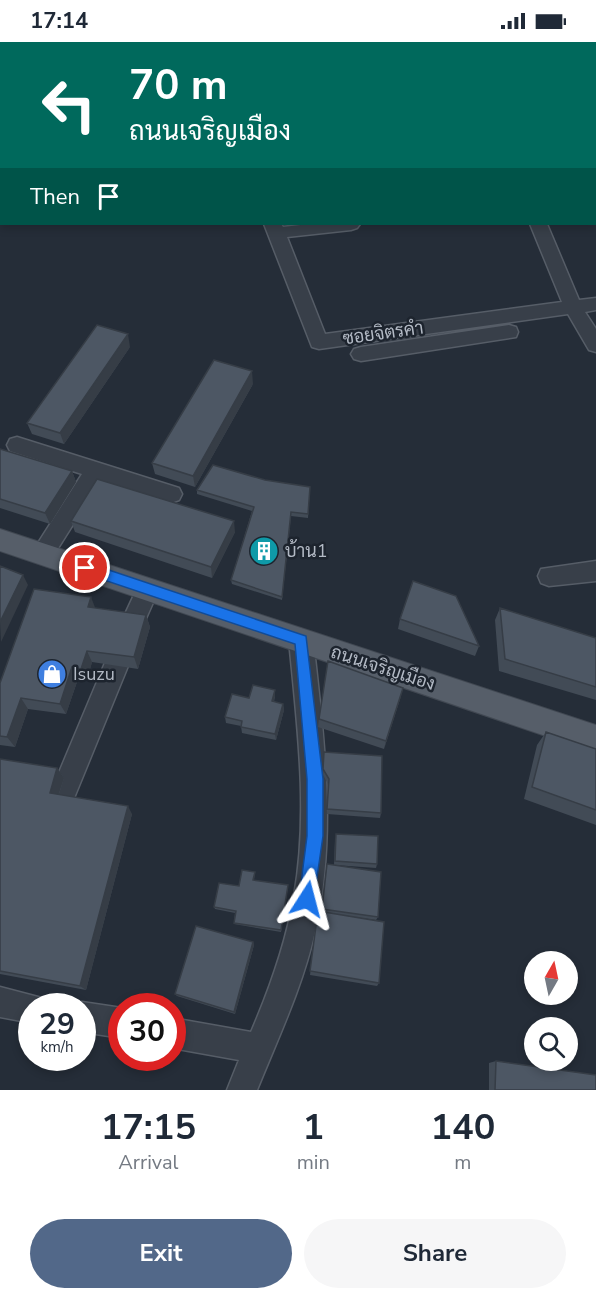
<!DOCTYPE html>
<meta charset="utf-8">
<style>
:root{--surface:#fff;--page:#f6f6f7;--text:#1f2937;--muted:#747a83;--accent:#526889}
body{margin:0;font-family:"Nunito Sans",Sarabun,sans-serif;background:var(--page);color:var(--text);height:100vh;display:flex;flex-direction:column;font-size:22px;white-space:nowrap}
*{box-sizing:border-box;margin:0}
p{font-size:20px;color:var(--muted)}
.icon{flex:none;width:33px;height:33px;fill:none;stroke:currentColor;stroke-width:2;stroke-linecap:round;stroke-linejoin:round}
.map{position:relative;height:1048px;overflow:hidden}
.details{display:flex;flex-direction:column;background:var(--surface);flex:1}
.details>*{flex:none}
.top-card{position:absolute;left:0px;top:0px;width:597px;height:183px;box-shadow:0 3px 9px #0003;background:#00695c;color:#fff;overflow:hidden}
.needle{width:39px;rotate:9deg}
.fabs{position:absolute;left:524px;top:909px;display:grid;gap:12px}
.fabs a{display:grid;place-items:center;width:54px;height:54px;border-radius:50%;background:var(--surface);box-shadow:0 3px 9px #0003;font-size:30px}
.speed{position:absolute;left:18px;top:951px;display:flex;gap:12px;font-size:30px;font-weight:700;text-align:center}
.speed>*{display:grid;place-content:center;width:78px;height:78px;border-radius:50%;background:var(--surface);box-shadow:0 3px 9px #0003;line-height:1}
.speed small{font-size:15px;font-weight:400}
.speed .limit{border:9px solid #d22;background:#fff;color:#111}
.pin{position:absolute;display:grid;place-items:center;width:51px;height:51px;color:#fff;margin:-26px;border:3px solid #fff;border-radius:50%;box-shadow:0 2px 6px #0007}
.me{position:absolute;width:66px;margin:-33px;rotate:9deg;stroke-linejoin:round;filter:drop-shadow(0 0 4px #0008)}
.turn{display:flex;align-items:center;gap:21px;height:126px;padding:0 30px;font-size:27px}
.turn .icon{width:78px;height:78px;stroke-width:2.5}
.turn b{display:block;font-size:42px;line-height:51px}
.then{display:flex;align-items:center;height:57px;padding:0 30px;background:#0003;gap:12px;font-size:22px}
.eta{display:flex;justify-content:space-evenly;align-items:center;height:102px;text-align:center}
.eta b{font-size:36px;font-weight:700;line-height:42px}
.button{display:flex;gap:12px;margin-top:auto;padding:12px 30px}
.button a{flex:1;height:69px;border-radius:36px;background:var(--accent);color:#fff;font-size:24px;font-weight:700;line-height:69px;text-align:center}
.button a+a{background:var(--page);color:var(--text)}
.status{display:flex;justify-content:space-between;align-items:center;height:42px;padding:0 30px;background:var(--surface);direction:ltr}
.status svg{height:16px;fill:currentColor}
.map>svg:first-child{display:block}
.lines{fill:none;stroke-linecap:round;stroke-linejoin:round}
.minor-casing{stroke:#565d67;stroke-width:3}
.major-casing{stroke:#414852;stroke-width:2}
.minor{fill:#383f49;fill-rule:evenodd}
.major{fill:#565e69;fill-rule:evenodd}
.wall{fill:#424b56}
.shaded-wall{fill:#363d46}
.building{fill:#4d5764;stroke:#363d46;stroke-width:1.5}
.route{fill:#1a73e8;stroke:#114b97;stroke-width:1.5}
.labels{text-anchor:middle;stroke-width:5;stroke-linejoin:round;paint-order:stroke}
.street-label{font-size:18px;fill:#b3bac5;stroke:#1d242e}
.poi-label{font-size:18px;fill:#b3bac5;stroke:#1d242e;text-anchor:start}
</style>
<div class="status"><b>17:14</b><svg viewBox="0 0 49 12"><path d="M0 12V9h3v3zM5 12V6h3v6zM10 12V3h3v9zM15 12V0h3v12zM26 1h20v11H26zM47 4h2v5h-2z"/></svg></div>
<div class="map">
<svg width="596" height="1048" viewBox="0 0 596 1048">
<rect width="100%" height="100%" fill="#252d38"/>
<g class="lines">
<!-- minor casing -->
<g class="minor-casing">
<path id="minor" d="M175,0H189V2H175Z
M364,0H380L381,2H365Z
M459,0H473V2H459Z
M264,182H281L283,185L309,182H360L357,186L351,188L287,195L325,292L562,260L530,182H547L579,258L596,256V268L585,270L596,287V310L589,308L568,272L319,307L312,305Z
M509,283L516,285L518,290L516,295L361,319L354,317L351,312L354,307L361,305Z
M17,395L179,446L182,452L179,458L171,461L101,438L50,519L42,521L34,519L31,512L82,432L10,409L7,403L10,397Z
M596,519V539L549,544L541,541L538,534L541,527Z
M148,537L156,540L159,547L140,590L132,593L124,590L120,583L140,540Z
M301,587L309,591L313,598C324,695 337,793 315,889C303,944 278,996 257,1048H227L239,1018L172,1006V976L251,990C270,946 286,901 294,854C309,770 297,682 289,598L293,591Z
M116,613L125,616L128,624L72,761L63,765L54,761L50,752L107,616Z
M0,945L42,956L46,964H32V981L0,975Z
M82,960L122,966V996L82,990V964H72Z"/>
</g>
<!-- major casing -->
<g class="major-casing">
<path id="major" d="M0,487L596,683V711L0,509Z"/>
</g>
<!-- minor -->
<use href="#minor" class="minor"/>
<!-- major -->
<use href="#major" class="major"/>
</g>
<!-- wall -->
<path class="wall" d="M130,305L64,402L32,392L27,381Z
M253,342L195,445L155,432L152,421Z
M0,407L72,429L76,440L50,482L0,466Z
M265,438L310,445L308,476L291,474L282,558L232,542L231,538L252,469L197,452V448Z
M71,479L235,490L212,536L75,490Z
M95,566L146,573L150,585L138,627L92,620L87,638L78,637L66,672L28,667L15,705L0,703V641Z
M500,566L596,596V658L499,629L495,578Z
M400,577L479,604L475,614L398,587Z
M275,654L274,660L283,662L284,668L276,698L242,691L241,684L226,681L225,675L249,656Z
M401,654L384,707L318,685L319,677Z
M546,690L596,707V783L524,757L537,703Z
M324,710L381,771L380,776L327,772L328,742L323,733Z
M0,717L57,726L64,736L59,752L132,772L86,948L0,932Z
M335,796L377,822L376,826L335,823L378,875L376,878L347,874L379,941L377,944L310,933L318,869L322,870L327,822L334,823Z
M255,830L254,838L288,845L281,890L234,882L235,871L215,867L214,865Z
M253,900L254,903L235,972L177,954L175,952Z
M496,1019L596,1048H489V1021Z"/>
<!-- shaded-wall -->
<path class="shaded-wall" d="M0,0L4,1L2,2V4L0,7Z
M128,292L130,305L64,402L60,391Z
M252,329L253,342L195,445L193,434Z
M72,429L76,440L50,482L45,471Z
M234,479L235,490L212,536L211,525Z
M23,533L28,543L1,600L0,580Z
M91,555L96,568L88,565Z
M146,573L150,585L138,627L134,615Z
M87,609L92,620L87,638L81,627Z
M72,625L78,637L66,672L60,662Z
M403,646L401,654L384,707L386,699Z
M275,648V654L272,665V659Z
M21,656L28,667L15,705L7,695Z
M283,662L284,668L276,698L275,692Z
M57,726L64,736L56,760L50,751Z
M128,764L132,772L86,948L80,944Z
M253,900L254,903L235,972L234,970Z"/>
<!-- building -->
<path class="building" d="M398,0H435V2H399Z
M441,0H462V2H441Z
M484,0H532V2H484Z
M97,283L128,292L60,391L27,381Z
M214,318L252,329L193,434L152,421Z
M0,407L72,429L45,471L0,457Z
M213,423L265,438L310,445L308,472L291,470L282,555L231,538L254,465L197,448Z
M97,437L234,479L211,525L71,479Z
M0,524L23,533L0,580Z
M413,539L456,554L479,604L400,577Z
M34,547L91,555L88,565L146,573L134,615L87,609L81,627L72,625L60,662L21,656L7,695L0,694V641Z
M500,566L596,596V645L505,617Z
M328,619L403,646L386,699L319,677Z
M253,643L275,648L272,659L283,662L275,692L241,685L242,679L225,675L232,652L249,656Z
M546,690L596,707V768L532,745Z
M324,710L382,714L381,771L327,767L329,737L323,727Z
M0,717L57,726L50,751L128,764L80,944L0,929Z
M336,792L378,794L377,822L335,819Z
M327,822L381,830L378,875L322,867Z
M242,828L255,830L253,838L288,843L281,888L234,881L236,869L214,865L219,841L239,844Z
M318,869L384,880L379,941L310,929Z
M196,884L253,900L234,970L175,952Z
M496,1019L596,1033V1048H495Z"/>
<!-- route -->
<path class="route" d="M85,520L306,594L323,737V794L313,863L307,866L301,863L299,857L307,794V737L295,602L80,530L78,526L80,522Z"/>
<!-- icons -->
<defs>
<g id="building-disc" transform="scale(1.5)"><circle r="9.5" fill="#0f9aa8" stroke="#1d242e"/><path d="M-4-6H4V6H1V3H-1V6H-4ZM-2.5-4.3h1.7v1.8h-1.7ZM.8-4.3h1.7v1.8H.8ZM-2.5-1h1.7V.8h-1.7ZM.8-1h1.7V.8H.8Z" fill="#fff"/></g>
<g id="shop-disc" transform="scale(1.5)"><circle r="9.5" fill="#3f7fe0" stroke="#1d242e"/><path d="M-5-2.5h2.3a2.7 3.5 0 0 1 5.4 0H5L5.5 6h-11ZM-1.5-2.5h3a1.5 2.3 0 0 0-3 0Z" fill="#fff"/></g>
</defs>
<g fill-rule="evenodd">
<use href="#building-disc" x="264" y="509"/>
<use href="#shop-disc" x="52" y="632"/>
</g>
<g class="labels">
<!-- street labels -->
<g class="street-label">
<text transform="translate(383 291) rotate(-8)" y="6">ซอยจิตรคำ</text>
<text transform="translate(383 626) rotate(18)" y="6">ถนนเจริญเมือง</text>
</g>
<!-- poi labels -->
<g class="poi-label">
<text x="285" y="515">บ้าน1</text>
<text x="73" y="638">Isuzu</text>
</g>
</g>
</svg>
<div class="fabs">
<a><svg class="needle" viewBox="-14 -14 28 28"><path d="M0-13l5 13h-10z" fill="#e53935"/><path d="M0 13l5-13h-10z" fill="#747a83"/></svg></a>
<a><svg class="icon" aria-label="search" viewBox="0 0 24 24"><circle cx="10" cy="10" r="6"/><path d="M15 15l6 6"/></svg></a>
</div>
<div class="speed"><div>29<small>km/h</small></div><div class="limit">30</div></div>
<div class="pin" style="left:85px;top:526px;background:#d93025"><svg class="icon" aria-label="arrive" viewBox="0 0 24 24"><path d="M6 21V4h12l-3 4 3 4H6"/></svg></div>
<svg class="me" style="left:307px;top:857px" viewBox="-20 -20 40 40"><path d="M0-17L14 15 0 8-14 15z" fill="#1a73e8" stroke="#fff" stroke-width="4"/></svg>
<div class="top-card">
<div class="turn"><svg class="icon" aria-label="left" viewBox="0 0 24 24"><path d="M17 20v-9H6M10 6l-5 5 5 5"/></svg><div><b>70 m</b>ถนนเจริญเมือง</div></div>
<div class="then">Then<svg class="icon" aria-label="arrive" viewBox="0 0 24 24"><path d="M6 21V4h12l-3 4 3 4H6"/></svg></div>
</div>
</div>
<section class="details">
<div class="eta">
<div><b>17:15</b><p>Arrival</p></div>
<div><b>1</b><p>min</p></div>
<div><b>140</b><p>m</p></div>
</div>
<div class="button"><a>Exit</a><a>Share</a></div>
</section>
